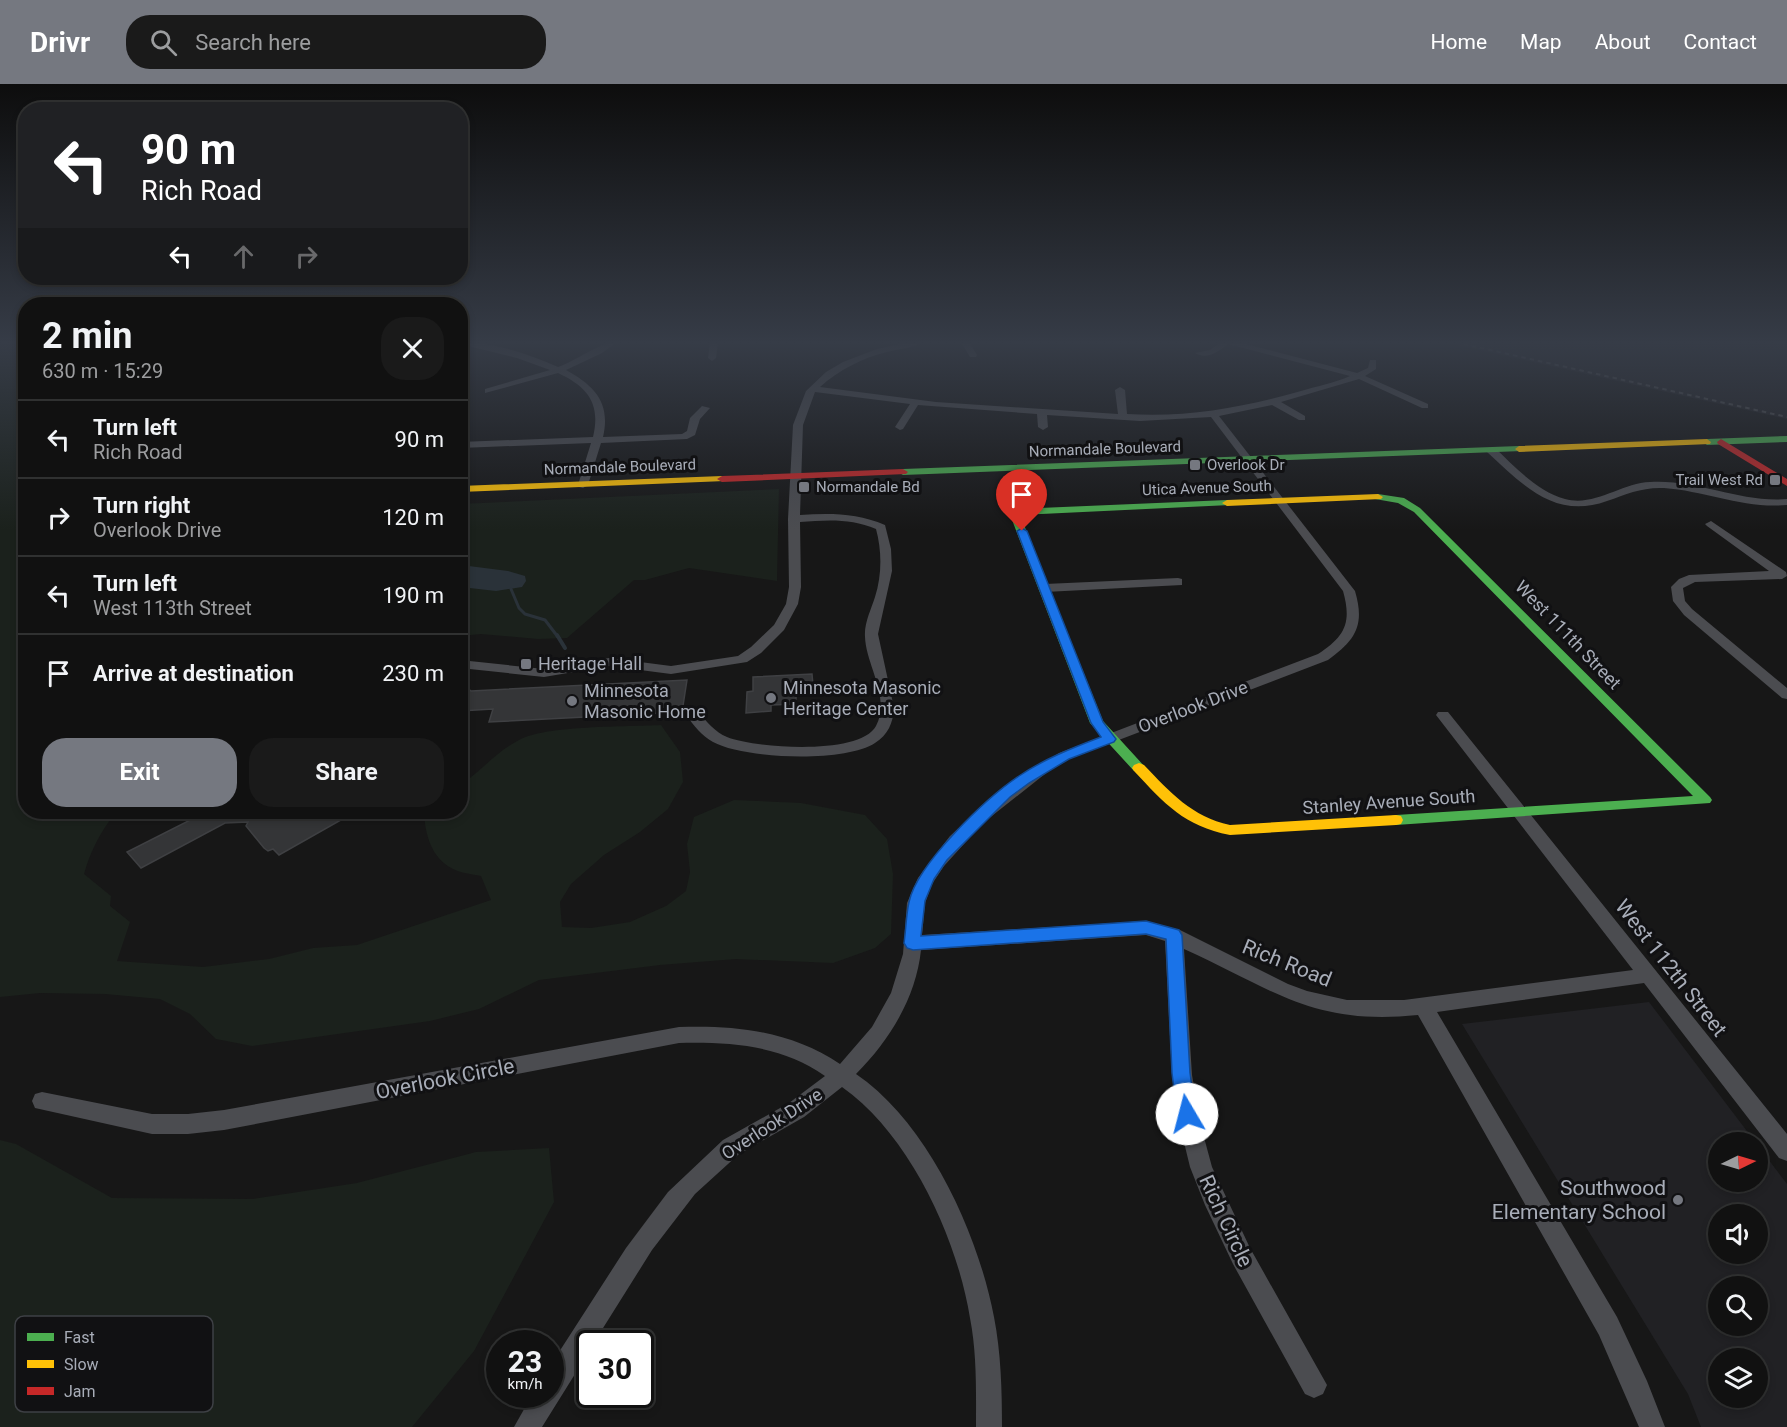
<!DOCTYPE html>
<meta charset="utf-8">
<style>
:root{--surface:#111;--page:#1a1a1a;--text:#f1f3f6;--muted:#9c9d9f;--line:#303131;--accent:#757880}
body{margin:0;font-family:Roboto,sans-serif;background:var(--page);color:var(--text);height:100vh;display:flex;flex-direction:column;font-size:22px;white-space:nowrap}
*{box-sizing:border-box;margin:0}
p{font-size:20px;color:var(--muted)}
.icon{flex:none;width:33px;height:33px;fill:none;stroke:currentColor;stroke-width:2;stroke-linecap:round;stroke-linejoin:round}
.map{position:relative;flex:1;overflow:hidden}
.drawer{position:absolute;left:18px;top:213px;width:450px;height:522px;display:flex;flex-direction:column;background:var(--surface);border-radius:24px;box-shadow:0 3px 9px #0003,0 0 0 2px var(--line)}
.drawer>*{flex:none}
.guide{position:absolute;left:18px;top:18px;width:450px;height:183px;border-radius:24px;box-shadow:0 3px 9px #0003,0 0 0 2px var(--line);background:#202124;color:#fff;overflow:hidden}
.needle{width:39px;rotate:85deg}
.tools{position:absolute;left:1708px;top:1048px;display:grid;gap:12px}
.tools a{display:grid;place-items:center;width:60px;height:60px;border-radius:50%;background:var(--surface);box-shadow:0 3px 9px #0003,0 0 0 2px var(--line);font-size:30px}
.speed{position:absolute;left:486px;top:1246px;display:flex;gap:12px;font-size:30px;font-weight:700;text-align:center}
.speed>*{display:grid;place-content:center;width:78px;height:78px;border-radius:50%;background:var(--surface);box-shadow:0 3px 9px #0003,0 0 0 2px var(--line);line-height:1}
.speed small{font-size:15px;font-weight:400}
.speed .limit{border:3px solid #111;border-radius:9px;background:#fff;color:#111}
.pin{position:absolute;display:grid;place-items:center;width:51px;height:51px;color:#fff;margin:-62px -26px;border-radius:50% 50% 50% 0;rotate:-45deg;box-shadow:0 0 6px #0007}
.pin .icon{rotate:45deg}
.me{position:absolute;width:66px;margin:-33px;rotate:352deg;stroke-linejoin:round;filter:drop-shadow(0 0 4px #0008)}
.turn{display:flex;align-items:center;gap:21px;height:126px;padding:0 24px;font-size:27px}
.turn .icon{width:78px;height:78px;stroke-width:2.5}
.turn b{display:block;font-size:42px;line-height:51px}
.lanes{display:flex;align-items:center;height:57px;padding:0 24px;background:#0003;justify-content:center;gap:30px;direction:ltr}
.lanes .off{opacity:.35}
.round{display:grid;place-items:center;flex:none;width:63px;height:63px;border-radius:24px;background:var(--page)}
.headline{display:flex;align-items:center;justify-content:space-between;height:102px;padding:0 24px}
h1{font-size:36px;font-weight:700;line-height:45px}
.button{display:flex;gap:12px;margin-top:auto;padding:12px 24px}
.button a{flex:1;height:69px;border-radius:24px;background:var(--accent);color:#fff;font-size:24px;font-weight:700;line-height:69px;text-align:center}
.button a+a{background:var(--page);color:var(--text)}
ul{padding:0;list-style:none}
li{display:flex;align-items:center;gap:18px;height:78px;padding:0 24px;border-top:2px solid var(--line)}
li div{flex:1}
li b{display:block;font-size:22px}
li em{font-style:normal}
header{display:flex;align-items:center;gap:36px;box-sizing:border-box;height:84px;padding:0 30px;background:var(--accent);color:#fff}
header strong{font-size:28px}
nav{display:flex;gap:33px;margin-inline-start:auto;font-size:21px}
.search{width:420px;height:54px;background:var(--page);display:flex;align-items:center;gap:15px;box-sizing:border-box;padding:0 21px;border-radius:24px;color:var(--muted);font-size:22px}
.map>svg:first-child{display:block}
.built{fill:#212124;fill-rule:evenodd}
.green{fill:#1b211c}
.water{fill:#2a3239}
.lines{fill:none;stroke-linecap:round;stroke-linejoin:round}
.stream-far1{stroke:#2a3239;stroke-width:3}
.stream{stroke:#2a3239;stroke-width:4}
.building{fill:#343537;stroke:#3f4043;stroke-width:1.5}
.street{fill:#4b4c50;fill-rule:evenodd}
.fast{fill:#4caf50;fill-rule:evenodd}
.slow{fill:#ffc107;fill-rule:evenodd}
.jam{fill:#c62828;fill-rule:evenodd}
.rail{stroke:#4b4c4f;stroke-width:2;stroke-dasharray:4.5 4;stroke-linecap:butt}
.route{fill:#1a73e8;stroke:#114b97;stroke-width:1.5}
.poi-dot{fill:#757880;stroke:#111113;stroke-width:2}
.labels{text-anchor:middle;stroke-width:6;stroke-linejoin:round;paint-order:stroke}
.far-street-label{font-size:15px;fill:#a8adb8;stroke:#111113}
.far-poi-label{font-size:15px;fill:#a8adb8;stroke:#111113;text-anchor:start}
.street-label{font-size:18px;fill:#a8adb8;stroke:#111113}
.poi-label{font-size:18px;fill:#a8adb8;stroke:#111113;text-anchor:start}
.near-street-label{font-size:21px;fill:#a8adb8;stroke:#111113}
.near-poi-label{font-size:21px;fill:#a8adb8;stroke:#111113;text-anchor:end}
.key{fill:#111113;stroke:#3e4045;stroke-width:1.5}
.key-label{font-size:16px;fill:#a8adb8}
</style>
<header>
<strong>Drivr</strong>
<div class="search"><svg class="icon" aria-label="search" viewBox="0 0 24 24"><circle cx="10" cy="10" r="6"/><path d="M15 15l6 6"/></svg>Search here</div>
<nav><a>Home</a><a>Map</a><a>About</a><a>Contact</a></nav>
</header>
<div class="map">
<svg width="1787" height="1343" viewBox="0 0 1787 1343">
<rect width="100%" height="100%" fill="#171717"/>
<!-- built -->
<path class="built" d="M1444,258H1787V335L1679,311Z
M1649,918L1756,1059H1719V1098H1758V1062L1787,1100V1343H1701L1688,1310L1462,940ZM1719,1131H1758V1170H1719ZM1719,1203H1758V1242H1719ZM1719,1275H1758V1314H1719Z"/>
<!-- green -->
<path class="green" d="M4,258H26V728H117C102,744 90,768 84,790L111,812L110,822L130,838L117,877L203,883L269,875L313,864L357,861L491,816L481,792C472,790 460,789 453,785C431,774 425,750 424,728H460L461,701C481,687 496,668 519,656C545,641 628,643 661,641L680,668L683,698L668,725L640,748L604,771L571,800L560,818L562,843L591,844L630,838L666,822L686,807L690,788L687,760L694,733L734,716L801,719L865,731L887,755L893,790L891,850L875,864L833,879L736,875L660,881L539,896L479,925L430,937L252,962L216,955L190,930L160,915L105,910L40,909L0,913V260Z
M779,405L777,497L689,484L645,496H634L567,554L538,555L481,550L461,552L460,420Z
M0,1056L16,1060L112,1114L253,1115L357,1099L476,1068L549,1064L554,1118L474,1267L412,1343H0Z"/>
<!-- water -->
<path class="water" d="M461,481L508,487L525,492L526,497L522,503L496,507L461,503Z"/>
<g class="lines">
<!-- stream-far1 -->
<path class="stream-far1" d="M511,505L519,524L525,530L545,536L558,553"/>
<!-- stream -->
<path class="stream" d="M557,551L565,564"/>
</g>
<!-- building -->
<path class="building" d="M812,590L813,601L796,602V620L771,621V627L746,629L747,608L753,607V593Z
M687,596L682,628L489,638L493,625L460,627V600L471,607Z
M206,728H281L285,732L294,728H355L279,771L273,765L268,767L264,764L246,742L248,738L225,739L141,784L127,768Z"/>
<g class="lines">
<!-- street -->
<path class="street" d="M460,258C493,258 529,270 558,283C576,277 600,258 617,258L602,269L566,286C595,302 611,319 603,353L682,350L687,347L690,334L702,322L710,324L700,335L695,351L687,355L601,359L588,401L583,404L579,403L578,401L591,359L460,364V358L593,353C601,320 588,303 558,289L485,309V305L550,286L517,274L460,260Z
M710,258H718L716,274L712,277L708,274Z
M909,258H923C914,264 898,265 887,268C862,274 839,286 820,303L936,318L1118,330L1115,306L1120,303L1125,306L1127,330C1187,334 1244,323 1301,307C1317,302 1335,299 1350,292L1228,260C1218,268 1207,276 1195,269L1210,266L1221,258H1238L1357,289L1368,284L1370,276H1376V285L1365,292L1428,320V324H1422L1359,295L1281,318L1305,332V336H1299L1272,321L1219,332L1355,507C1365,541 1356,556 1328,576L1069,675L1050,686L983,739L944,782L932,800L925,819L922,851L1146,837L1180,846L1288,900L1307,907L1347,916H1404L1633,886L1436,631L1438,628H1448L1787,1050V1077L1779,1074L1644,899L1437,928L1617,1233L1647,1297L1665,1343H1639L1599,1251L1418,931C1312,942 1273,905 1184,865L1192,991L1202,1046L1212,1083L1250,1164L1327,1301L1323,1310L1314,1314L1305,1310L1233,1180L1205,1121L1190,1083L1181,1046L1172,991L1165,857L1146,851L921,866C916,914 889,957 856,990C928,1039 978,1149 994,1233C1001,1269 1002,1306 1002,1343H976C976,1307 977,1270 970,1234C957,1154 910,1051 842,1003L804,1033L739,1070L695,1110L652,1166L593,1260H590V1266L542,1343H514L532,1311H550V1282L626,1164L668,1108L723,1056L789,1019L825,992C781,961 731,958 679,959L224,1046L188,1050H152L35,1024L32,1017L35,1010L42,1008L152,1030H188L224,1026L679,943C736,941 791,947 840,980L872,943L891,909L903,870L907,819L918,794L950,752L995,711L1059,669L1318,570C1345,552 1352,539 1343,507L1211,333L1140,337L1047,331L1048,343L1043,346L1038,343L1037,330L918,321L903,345L900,346L895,343L910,320L815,308L803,341L800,431C830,429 857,429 885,441L891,465L892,487L878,550L894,624C893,639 888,651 875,659C845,679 744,675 713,658C702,652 694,642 687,632L689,629H699C707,638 715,648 727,653C754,664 860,672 876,642C891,614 866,581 865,553C864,539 871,526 875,513C882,491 882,467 876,445C851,434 826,436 800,438L801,503L798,520L784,546L761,569L747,578L671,590L609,582L544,593L460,584V576L544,585L609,574L671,582L738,572L751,563L774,541L786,520L789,503L788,435L793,341L806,307L826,288L843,278L877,265Z
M961,258H969L977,271L976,273H970Z
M1487,364H1495C1515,383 1537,407 1565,415C1595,423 1621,399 1650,398C1697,395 1740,419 1787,415V421C1744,425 1706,407 1664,404C1642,403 1627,410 1607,417C1555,436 1523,401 1487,368Z
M1711,437L1786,488L1787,492L1782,495L1695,498L1683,504L1685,517L1692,525L1787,604V615L1782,614L1684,531L1673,517L1671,503L1679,495L1689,491L1769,487L1707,442L1705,440Z
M1178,494L1182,495V501L1045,508L1039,504L1045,500Z"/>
<!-- fast -->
<path class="fast" d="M1787,352V358L1707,361L1703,358L1707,355Z
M1519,362L1522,363V367L903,391L898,388L903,385Z
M1378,410L1404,414L1420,424L1710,713L1712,716L1710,719L1396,741L1391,740L1389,736L1391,732L1396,731L1693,712L1414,428L1398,419L1375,415L1373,413Z
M1227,416L1230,417V421L1020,431L1103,637L1146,684L1144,687H1134L1090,639L1009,428L1014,425Z"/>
<!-- slow -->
<path class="slow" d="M1707,355L1711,358L1710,360L1519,368L1515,365L1519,362Z
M722,392L725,393V397L460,408V402Z
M1378,410L1383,413L1381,415L1227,422L1222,419L1227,416Z
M1139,679L1144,681C1170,708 1192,733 1230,741L1396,731L1401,732L1403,736L1401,740L1396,741L1230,751C1184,742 1165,720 1134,687L1132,684L1134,681Z"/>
<!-- jam -->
<path class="jam" d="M1721,355L1787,395V402L1718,360L1717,358Z
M903,385L908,388L906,390L722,398L717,395L722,392Z"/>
<!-- rail -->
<path class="rail" d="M1455,258L1787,333"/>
</g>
<!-- sky -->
<linearGradient id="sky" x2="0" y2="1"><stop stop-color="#0d0d0d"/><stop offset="0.58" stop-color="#363c47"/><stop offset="1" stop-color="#363c47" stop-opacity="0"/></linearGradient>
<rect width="1787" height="446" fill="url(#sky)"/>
<!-- route -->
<path class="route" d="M1022,444L1027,447L1103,638L1116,655L1114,658L1069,675L1029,699L1010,713L947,776L934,795L925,817L921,852L1146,837L1179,846L1182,851L1190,989L1196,1030L1194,1036L1187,1039L1180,1036L1177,1030L1172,989L1166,855L1146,850L913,866L907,864L904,859C906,846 906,831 909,818C917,780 986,714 1019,692C1044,675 1072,664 1101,653L1091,639L1017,447Z"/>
<!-- markers -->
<g class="poi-dot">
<rect x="1189" y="375" width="12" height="12" rx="3"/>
<rect x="1769" y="390" width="12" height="12" rx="3"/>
<rect x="798" y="397" width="12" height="12" rx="3"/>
<rect x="520" y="574" width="12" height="12" rx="3"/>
<circle cx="771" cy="614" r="6"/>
<circle cx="572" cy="617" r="6"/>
<circle cx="1678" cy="1116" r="6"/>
</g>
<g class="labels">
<!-- far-street labels -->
<g class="far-street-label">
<text transform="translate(1105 365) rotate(-2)" y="5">Normandale Boulevard</text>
<text transform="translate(620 383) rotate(-2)" y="5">Normandale Boulevard</text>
<text transform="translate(1207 404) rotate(-2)" y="5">Utica Avenue South</text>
</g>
<!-- far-poi labels -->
<g class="far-poi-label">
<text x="1207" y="386">Overlook Dr</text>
<text x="1763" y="401" text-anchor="end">Trail West Rd</text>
<text x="816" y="408">Normandale Bd</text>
</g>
<!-- street labels -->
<g class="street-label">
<text transform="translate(1568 551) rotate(46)" y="6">West 111th Street</text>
<text transform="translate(1193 623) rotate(-21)" y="6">Overlook Drive</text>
<text transform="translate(1389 718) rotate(-4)" y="6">Stanley Avenue South</text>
<text transform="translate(772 1040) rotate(-33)" y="6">Overlook Drive</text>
</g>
<!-- poi labels -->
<g class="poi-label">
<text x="538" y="586">Heritage Hall</text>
<text x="783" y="610">Minnesota Masonic<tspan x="783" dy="21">Heritage Center</tspan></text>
<text x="584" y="613">Minnesota<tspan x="584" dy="21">Masonic Home</tspan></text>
</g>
<!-- near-street labels -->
<g class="near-street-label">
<text transform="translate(1287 879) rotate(22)" y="7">Rich Road</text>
<text transform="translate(1671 884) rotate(52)" y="7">West 112th Street</text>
<text transform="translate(445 995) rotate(-11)" y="7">Overlook Circle</text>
<text transform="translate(1226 1137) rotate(65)" y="7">Rich Circle</text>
</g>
<!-- near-poi labels -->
<g class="near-poi-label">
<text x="1666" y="1111">Southwood<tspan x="1666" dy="24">Elementary School</tspan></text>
</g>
</g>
<!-- legend -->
<rect x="15" y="1232" width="198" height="96" rx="9" class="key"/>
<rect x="27" y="1249" width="27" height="8" fill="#4caf50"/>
<rect x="27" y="1276" width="27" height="8" fill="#ffc107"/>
<rect x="27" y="1303" width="27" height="8" fill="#c62828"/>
<g class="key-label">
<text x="64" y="1259">Fast</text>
<text x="64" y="1286">Slow</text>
<text x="64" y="1313">Jam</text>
</g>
</svg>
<div class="tools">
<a><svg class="needle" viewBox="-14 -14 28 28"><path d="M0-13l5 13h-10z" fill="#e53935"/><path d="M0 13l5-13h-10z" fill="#9c9d9f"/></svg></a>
<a><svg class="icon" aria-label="sound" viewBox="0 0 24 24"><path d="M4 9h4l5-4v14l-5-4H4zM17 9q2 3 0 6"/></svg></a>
<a><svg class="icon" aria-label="search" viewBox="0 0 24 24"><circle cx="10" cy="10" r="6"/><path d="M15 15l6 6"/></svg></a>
<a><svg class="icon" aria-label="layers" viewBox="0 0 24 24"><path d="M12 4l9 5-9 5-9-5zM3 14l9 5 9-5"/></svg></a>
</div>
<div class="speed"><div>23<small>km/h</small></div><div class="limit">30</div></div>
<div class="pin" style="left:1022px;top:447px;background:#d93025"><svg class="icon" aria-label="arrive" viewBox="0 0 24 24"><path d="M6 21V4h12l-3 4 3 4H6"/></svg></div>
<svg class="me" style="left:1187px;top:1030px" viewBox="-20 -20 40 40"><circle r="19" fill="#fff"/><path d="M0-13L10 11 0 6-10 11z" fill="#1a73e8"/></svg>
<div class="guide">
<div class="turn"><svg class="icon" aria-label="left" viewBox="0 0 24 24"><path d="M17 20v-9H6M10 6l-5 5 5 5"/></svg><div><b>90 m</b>Rich Road</div></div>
<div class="lanes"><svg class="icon" aria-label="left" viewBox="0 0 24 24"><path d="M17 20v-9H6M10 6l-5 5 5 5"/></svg><svg class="icon off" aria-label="ahead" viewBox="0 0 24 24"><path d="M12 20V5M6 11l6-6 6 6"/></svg><svg class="icon off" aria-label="right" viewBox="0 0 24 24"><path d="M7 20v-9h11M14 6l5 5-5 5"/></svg></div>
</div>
<section class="drawer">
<div class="headline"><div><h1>2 min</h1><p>630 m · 15:29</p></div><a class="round"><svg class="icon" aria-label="close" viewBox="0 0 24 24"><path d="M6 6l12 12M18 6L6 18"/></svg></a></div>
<ul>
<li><svg class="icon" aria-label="left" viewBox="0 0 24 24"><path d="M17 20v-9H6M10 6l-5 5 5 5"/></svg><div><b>Turn left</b><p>Rich Road</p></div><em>90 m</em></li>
<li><svg class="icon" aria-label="right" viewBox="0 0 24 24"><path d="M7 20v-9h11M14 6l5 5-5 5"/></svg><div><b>Turn right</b><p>Overlook Drive</p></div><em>120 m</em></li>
<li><svg class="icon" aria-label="left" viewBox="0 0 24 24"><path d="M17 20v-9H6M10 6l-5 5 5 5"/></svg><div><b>Turn left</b><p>West 113th Street</p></div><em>190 m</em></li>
<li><svg class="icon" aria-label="arrive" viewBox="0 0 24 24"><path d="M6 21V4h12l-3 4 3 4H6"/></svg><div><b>Arrive at destination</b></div><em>230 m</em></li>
</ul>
<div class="button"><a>Exit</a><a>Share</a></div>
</section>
</div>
